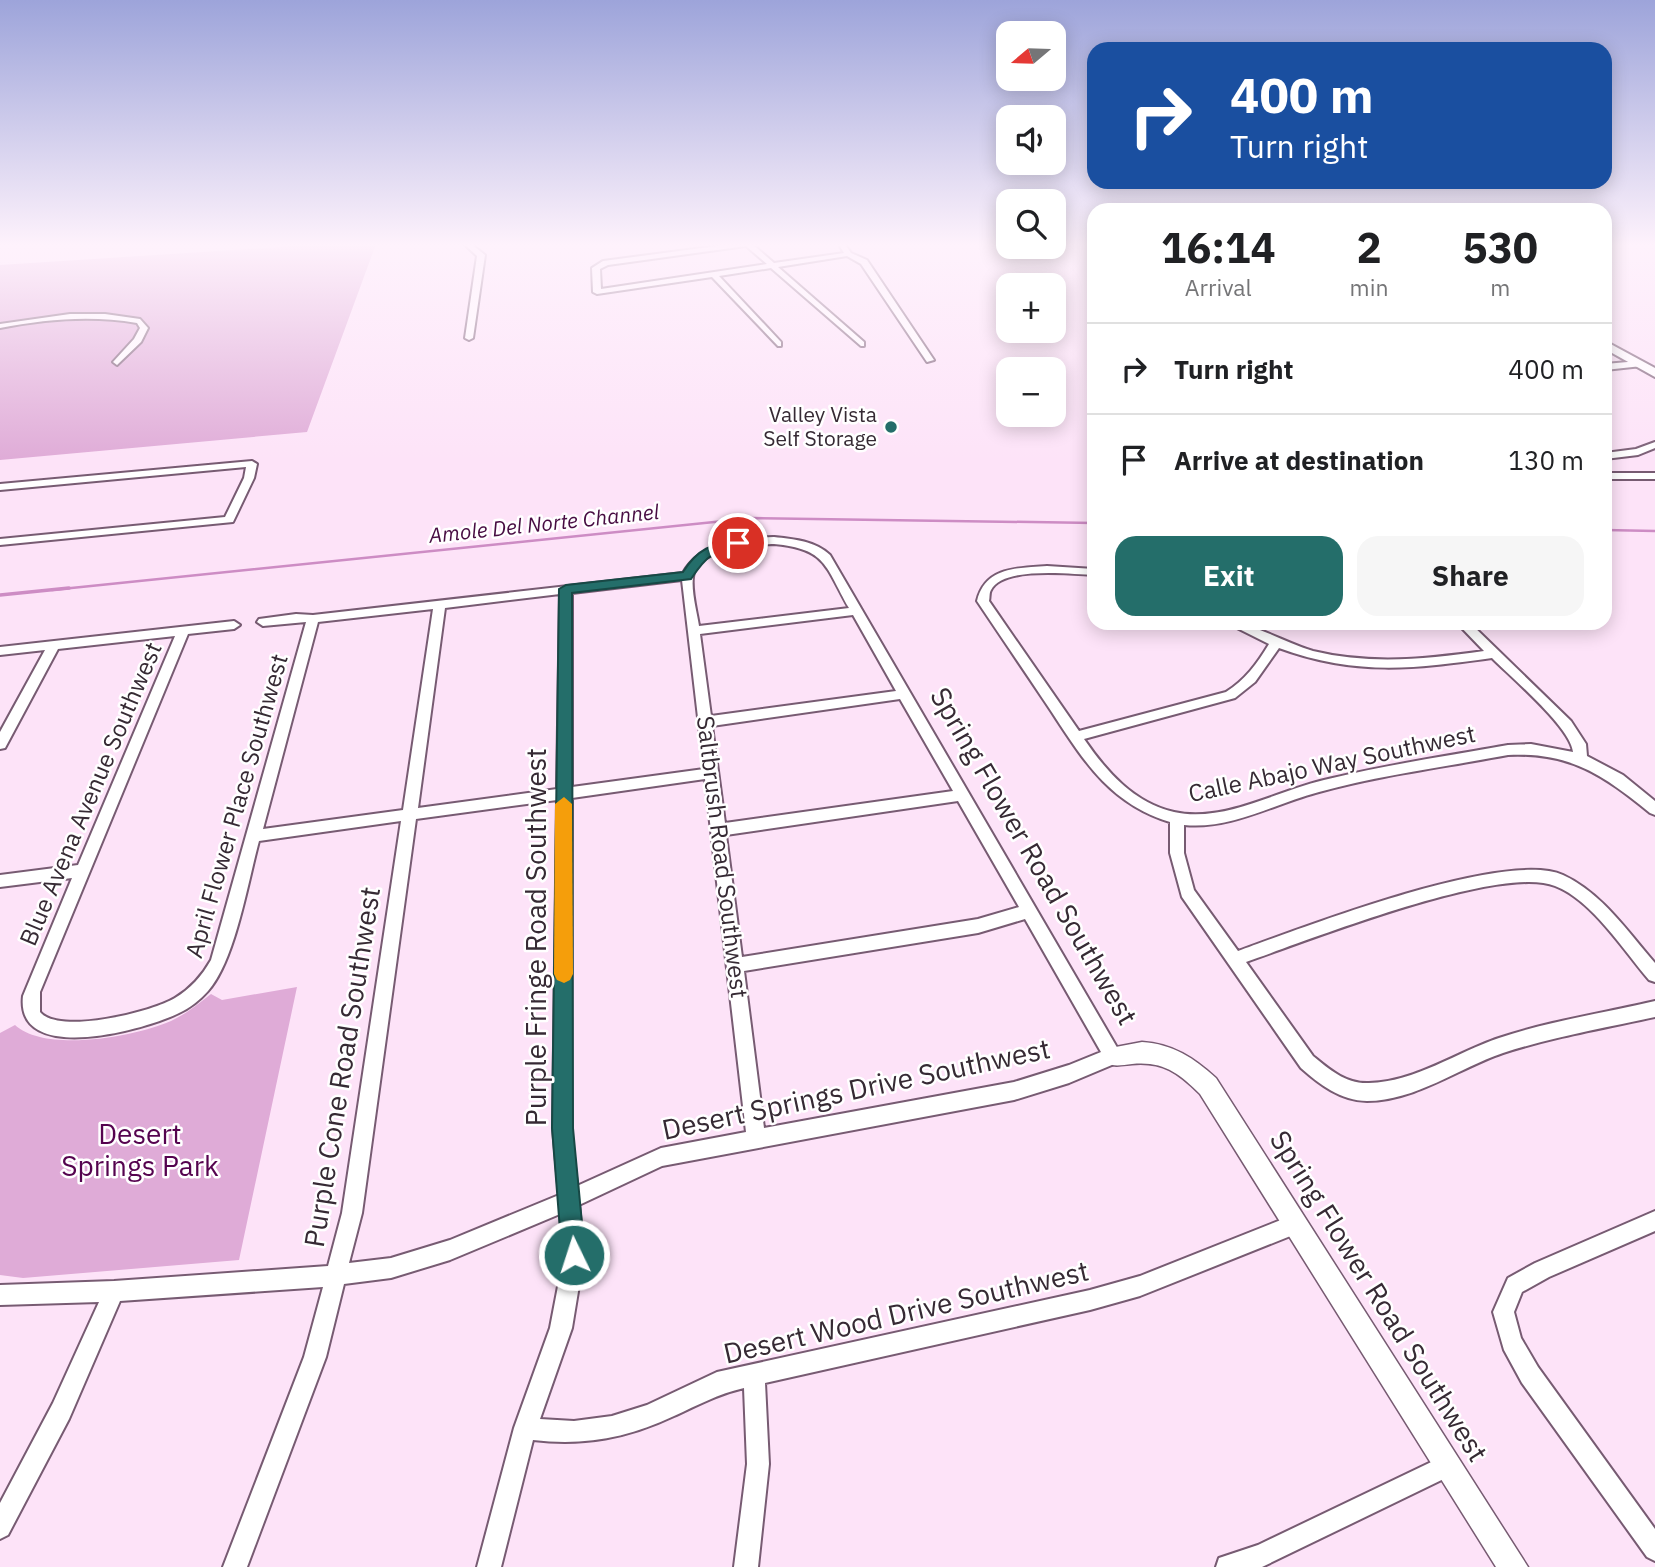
<!DOCTYPE html>
<meta charset="utf-8">
<style>
:root{--surface:#fff;--page:#f6f6f6;--text:#202124;--muted:#757577;--line:#e0e0e0;--accent:#246e6a}
body{margin:0;font-family:"IBM Plex Sans",sans-serif;background:var(--page);color:var(--text);height:100vh;display:flex;flex-direction:column;font-size:26px;white-space:nowrap}
*{box-sizing:border-box;margin:0}
p{font-size:23px;color:var(--muted)}
.icon{flex:none;width:38px;height:38px;fill:none;stroke:currentColor;stroke-width:2;stroke-linecap:round;stroke-linejoin:round}
.map{position:relative;flex:1;overflow:hidden}
.details{position:absolute;left:1087px;top:203px;width:525px;height:427px;display:flex;flex-direction:column;background:var(--surface);border-radius:21px;box-shadow:0 4px 18px #0003}
.details>*{flex:none}
.top-card{position:absolute;left:1087px;top:42px;width:525px;height:147px;border-radius:21px;box-shadow:0 4px 18px #0003;background:#1a4fa0;color:#fff;overflow:hidden}
.needle{width:46px;rotate:251deg}
.controls{position:absolute;left:996px;top:21px;display:grid;gap:14px}
.controls a{display:grid;place-items:center;width:70px;height:70px;border-radius:14px;background:var(--surface);box-shadow:0 4px 18px #0003;font-size:35px}
.pin{position:absolute;display:grid;place-items:center;width:60px;height:60px;color:#fff;margin:-30px;border:4px solid #fff;border-radius:50%;box-shadow:0 2px 7px #0007}
.me{position:absolute;width:77px;margin:-38px;rotate:356deg;stroke-linejoin:round;filter:drop-shadow(0 0 5px #0008)}
.turn{display:flex;align-items:center;gap:24px;height:147px;padding:0 28px;font-size:32px}
.turn .icon{width:91px;height:91px;stroke-width:2.5}
.turn b{display:block;font-size:49px;line-height:60px}
.eta{display:flex;justify-content:space-evenly;align-items:center;height:119px;text-align:center}
.eta b{font-size:42px;font-weight:800;line-height:49px}
.button{display:flex;gap:14px;margin-top:auto;padding:14px 28px}
.button a{flex:1;height:80px;border-radius:21px;background:var(--accent);color:#fff;font-size:28px;font-weight:800;line-height:80px;text-align:center}
.button a+a{background:var(--page);color:var(--text)}
ul{padding:0;list-style:none}
li{display:flex;align-items:center;gap:21px;height:91px;padding:0 28px;border-top:2px solid var(--line)}
li div{flex:1}
li b{display:block;font-size:26px}
li em{font-style:normal}
.map>svg:first-child{display:block}
.green{fill:#dfabd7}
.lines{fill:none;stroke-linecap:round;stroke-linejoin:round}
.stream-far1{stroke:#cd8cc4;stroke-width:2.5}
.stream{stroke:#cd8cc4;stroke-width:3.5}
.minor-casing{stroke:#775b72;stroke-width:4}
.tertiary-casing{stroke:#775b72;stroke-width:3}
.secondary-casing{stroke:#775b72;stroke-width:4}
.minor{fill:#fff;fill-rule:evenodd}
.tertiary{fill:#fff;fill-rule:evenodd}
.secondary{fill:#fff;fill-rule:evenodd}
.route{fill:#246e6a;stroke:#174845;stroke-width:2}
.slow{fill:#f59e0b}
.poi-dot{fill:#246e6a;stroke:#fff;stroke-width:2.5}
.labels{text-anchor:middle;stroke-width:5;stroke-linejoin:round;paint-order:stroke}
.far-poi-label{font-size:21px;fill:#362a34;stroke:#fff;text-anchor:end}
.far-water-label{font-size:21px;font-style:italic;fill:#470c42;stroke:#fff}
.street-label{font-size:24px;fill:#362a34;stroke:#fff}
.near-street-label{font-size:28px;fill:#362a34;stroke:#fff}
.near-park-label{font-size:28px;fill:#55034f;stroke:#fff}
</style>
<div class="map">
<svg width="1655" height="1567" viewBox="0 0 1655 1567">
<rect width="100%" height="100%" fill="#fde3f8"/>
<!-- green -->
<path class="green" d="M327,244H376L307,432L0,460V265Z
M297,987L239,1260L23,1278L0,1275V1033L15,1025C45,1053 135,1037 171,1021C186,1014 198,1004 211,994L222,1000Z"/>
<g class="lines">
<!-- stream-far1 -->
<path class="stream-far1" d="M1605,530L1655,531
M52,590L753,518L1094,523"/>
<!-- stream -->
<path class="stream" d="M0,595L69,588"/>
<!-- minor casing -->
<g class="minor-casing">
<path id="minor" d="M463,243H470L485,255L473,338L469,340L465,338L477,256Z
M740,243H751L774,263L844,253L838,243H844L851,253L867,260L934,360L927,362L861,264L847,256L778,267L864,342V346H861L771,268L719,276L781,342V346H778L712,277L597,294L593,292L592,268L603,261ZM746,246L767,264L601,289L600,269L608,265Z
M70,314H105L140,319L148,328L141,342L117,365L113,362L134,339L140,328L137,323C91,315 46,319 0,328V324Z
M1639,361L1643,364L1642,366L1605,370V364Z
M1655,442V448L1638,455L1605,459V453L1636,449Z
M252,461L257,464L254,478L233,522L0,545V539L225,517L244,478L246,467L0,490V484Z
M1605,473H1655V479H1605Z
M774,537C794,539 815,541 830,555L1122,1056L1119,1062L1069,1083L1014,1100L662,1166L579,1205L584,1255L572,1328L540,1419L574,1421L612,1416L647,1405L717,1372L1090,1290L1140,1276L1296,1214L1303,1217L1306,1224L1303,1231L1140,1296L1090,1310L765,1383L769,1464L758,1567H734L747,1464L744,1388C718,1394 698,1405 674,1416C628,1438 584,1446 533,1440L501,1567H477L514,1428L550,1328L564,1255L560,1214L450,1260L391,1278L344,1284L326,1357L247,1567H223L304,1357L323,1287L120,1301L69,1419L8,1535L0,1539V1503L53,1403L99,1302L0,1305V1285L114,1281L328,1266L342,1213L401,821L259,841C248,881 235,961 208,991C200,1000 190,1008 179,1013C145,1030 15,1066 23,996L72,878L0,887V875L78,865L175,636L58,649L5,748L0,749V732L45,650L0,655V647L234,621L240,625L234,629L188,634L40,992V1012C59,1035 152,1012 175,998C190,989 202,976 211,960L306,622L263,626L257,622L259,619L296,614L313,615L683,573C701,541 741,539 774,537ZM774,544C827,549 825,566 849,608L699,626C697,612 691,592 693,577C696,548 752,545 774,544ZM682,580L704,769L572,787V593ZM560,594L557,789L418,808L445,608ZM433,609L403,810L263,829L318,622ZM853,615L896,691L711,716L700,634ZM900,699L953,791L725,823L712,726ZM705,779L746,1132L661,1148L577,1186L571,1128L572,798ZM557,800L553,1128L559,1195L450,1240L391,1258L349,1263L362,1213L416,819ZM958,801L1019,907L978,919L742,957L726,835ZM1025,919L1101,1052L1069,1065L1014,1082L764,1128L744,971L978,933Z
M1047,566L1094,569V575C1071,574 1003,566 991,590C989,593 990,597 989,601L1079,731L1226,692C1245,680 1257,664 1269,644L1227,623C1255,623 1285,643 1313,651C1371,665 1426,659 1484,651L1457,623H1470L1571,721L1586,744L1587,756L1623,775L1655,801V815L1650,813C1603,775 1571,752 1508,755C1445,767 1381,775 1319,792C1276,803 1230,830 1184,825V853L1194,890L1238,951C1302,928 1504,849 1563,875C1602,893 1628,932 1655,963V982L1649,980C1624,951 1592,900 1555,886C1500,864 1307,941 1246,962L1313,1056C1330,1070 1346,1084 1369,1083C1415,1082 1457,1052 1499,1038C1550,1021 1603,1013 1655,1001V1017C1604,1028 1553,1037 1503,1053C1459,1068 1415,1101 1367,1101C1341,1101 1319,1084 1301,1068L1182,897L1170,853V822C1104,802 1079,752 1043,699C1021,666 999,634 977,601C985,567 1017,568 1047,566ZM1279,648C1355,676 1414,669 1492,658C1511,677 1571,728 1573,752L1531,744L1508,745C1447,756 1385,765 1324,780C1276,791 1224,823 1174,812C1134,803 1106,771 1084,739L1235,698L1255,682Z
M1655,1211V1231L1549,1277L1522,1292L1514,1312L1521,1338L1538,1367L1655,1529V1561L1647,1557L1522,1383L1504,1350L1493,1312L1508,1278L1535,1263Z
M1448,1454L1456,1457L1459,1465L1456,1473L1262,1567H1216L1219,1558L1258,1545Z"/>
</g>
<!-- tertiary casing -->
<g class="tertiary-casing">
<path id="tertiary" d="M1142,1042C1173,1044 1194,1058 1216,1078L1528,1567H1496L1200,1094C1179,1073 1163,1061 1132,1064C1122,1065 1115,1067 1105,1063L1102,1056L1105,1049Z"/>
</g>
<!-- secondary casing -->
<g class="secondary-casing">
<path id="secondary" d="M1605,341L1655,368V377L1605,349Z"/>
</g>
<!-- minor -->
<use href="#minor" class="minor"/>
<!-- tertiary -->
<use href="#tertiary" class="tertiary"/>
<!-- secondary -->
<use href="#secondary" class="secondary"/>
</g>
<!-- sky -->
<linearGradient id="sky" x2="0" y2="1"><stop stop-color="#9da4da"/><stop offset="0.53" stop-color="#fef2fc"/><stop offset="1" stop-color="#fef2fc" stop-opacity="0"/></linearGradient>
<rect width="1655" height="462" fill="url(#sky)"/>
<!-- route -->
<path class="route" d="M738,539L745,543L743,545C714,552 708,553 691,579L572,593L573,1128L585,1255L582,1263L574,1266L566,1263L562,1255L552,1128L559,589L566,585L683,572C698,548 711,545 738,539Z"/>
<!-- slow -->
<path class="slow" d="M564,797L572,804L573,974L570,980L564,983L557,980L554,974L555,804Z"/>
<!-- markers -->
<circle class="poi-dot" cx="891" cy="427" r="7"/>
<g class="labels">
<!-- far-poi labels -->
<g class="far-poi-label">
<text x="877" y="422">Valley Vista<tspan x="877" dy="24">Self Storage</tspan></text>
</g>
<!-- far-water labels -->
<g class="far-water-label">
<text transform="translate(544 524) rotate(-6)" y="7">Amole Del Norte Channel</text>
</g>
<!-- street labels -->
<g class="street-label">
<text transform="translate(1332 764) rotate(-12)" y="8">Calle Abajo Way Southwest</text>
<text transform="translate(91 794) rotate(-67)" y="8">Blue Avena Avenue Southwest</text>
<text transform="translate(237 806) rotate(-74)" y="8">April Flower Place Southwest</text>
<text transform="translate(722 857) rotate(83)" y="8">Saltbrush Road Southwest</text>
</g>
<!-- near-street labels -->
<g class="near-street-label">
<text transform="translate(1034 856) rotate(60)" y="10">Spring Flower Road Southwest</text>
<text transform="translate(536 937) rotate(-90)" y="10">Purple Fringe Road Southwest</text>
<text transform="translate(342 1067) rotate(-81)" y="10">Purple Cone Road Southwest</text>
<text transform="translate(856 1089) rotate(-12)" y="10">Desert Springs Drive Southwest</text>
<text transform="translate(1379 1296) rotate(58)" y="10">Spring Flower Road Southwest</text>
<text transform="translate(906 1312) rotate(-13)" y="10">Desert Wood Drive Southwest</text>
</g>
<!-- near-park labels -->
<g class="near-park-label">
<text x="140" y="1144">Desert<tspan x="140" dy="32">Springs Park</tspan></text>
</g>
</g>
</svg>
<div class="controls">
<a><svg class="needle" viewBox="-14 -14 28 28"><path d="M0-13l5 13h-10z" fill="#e53935"/><path d="M0 13l5-13h-10z" fill="#757577"/></svg></a>
<a><svg class="icon" aria-label="sound" viewBox="0 0 24 24"><path d="M4 9h4l5-4v14l-5-4H4zM17 9q2 3 0 6"/></svg></a>
<a><svg class="icon" aria-label="search" viewBox="0 0 24 24"><circle cx="10" cy="10" r="6"/><path d="M15 15l6 6"/></svg></a>
<a>+</a>
<a>−</a>
</div>
<div class="pin" style="left:738px;top:543px;background:#d93025"><svg class="icon" aria-label="arrive" viewBox="0 0 24 24"><path d="M6 21V4h12l-3 4 3 4H6"/></svg></div>
<svg class="me" style="left:574px;top:1255px" viewBox="-20 -20 40 40"><circle r="17" fill="#246e6a" stroke="#fff" stroke-width="3"/><path d="M0-11L8 9 0 5-8 9z" fill="#fff"/></svg>
<div class="top-card">
<div class="turn"><svg class="icon" aria-label="right" viewBox="0 0 24 24"><path d="M7 20v-9h11M14 6l5 5-5 5"/></svg><div><b>400 m</b>Turn right</div></div>
</div>
<section class="details">
<div class="eta">
<div><b>16:14</b><p>Arrival</p></div>
<div><b>2</b><p>min</p></div>
<div><b>530</b><p>m</p></div>
</div>
<ul>
<li><svg class="icon" aria-label="right" viewBox="0 0 24 24"><path d="M7 20v-9h11M14 6l5 5-5 5"/></svg><div><b>Turn right</b></div><em>400 m</em></li>
<li><svg class="icon" aria-label="arrive" viewBox="0 0 24 24"><path d="M6 21V4h12l-3 4 3 4H6"/></svg><div><b>Arrive at destination</b></div><em>130 m</em></li>
</ul>
<div class="button"><a>Exit</a><a>Share</a></div>
</section>
</div>
